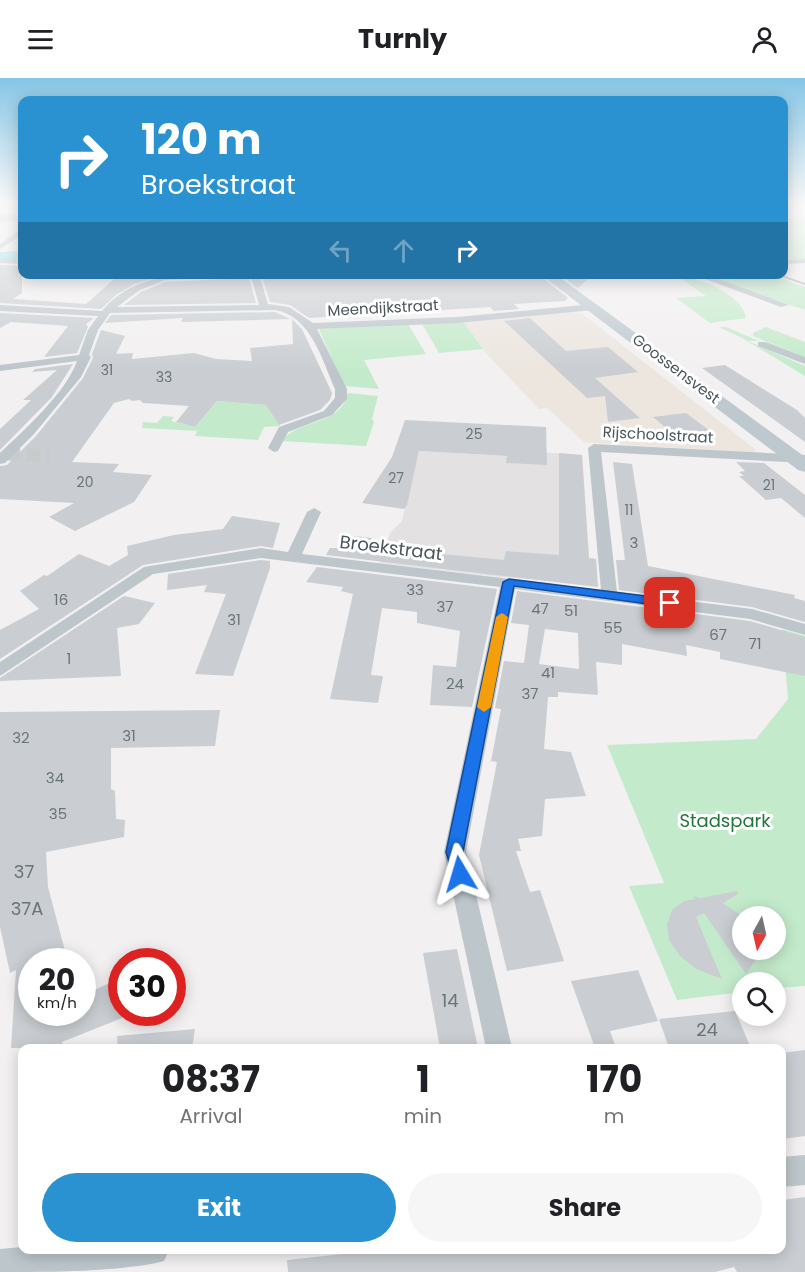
<!DOCTYPE html>
<style>
:root{--surface:#fff;--page:#f6f6f6;--text:#202124;--muted:#757577;--accent:#2b92d1}
body{margin:0;font-family:Poppins,sans-serif;background:var(--page);color:var(--text);height:100vh;display:flex;flex-direction:column;font-size:22px;white-space:nowrap}
*{box-sizing:border-box;margin:0}
p{font-size:20px;color:var(--muted)}
.icon{flex:none;width:33px;height:33px;fill:none;stroke:currentColor;stroke-width:2;stroke-linecap:round;stroke-linejoin:round}
.map{position:relative;flex:1;overflow:hidden}
.sheet{position:absolute;left:18px;top:966px;width:768px;height:210px;display:flex;flex-direction:column;background:var(--surface);border-radius:12px;box-shadow:0 3px 15px #0003}
.sheet>*{flex:none}
.guide{position:absolute;left:18px;top:18px;width:770px;height:183px;border-radius:12px;box-shadow:0 3px 15px #0003;background:#2b92d1;color:#fff;overflow:hidden}
.needle{width:39px;rotate:188deg}
.tools{position:absolute;left:732px;top:828px;display:grid;gap:12px}
.tools a{display:grid;place-items:center;width:54px;height:54px;border-radius:50%;background:var(--surface);box-shadow:0 3px 15px #0003;font-size:30px}
.speed{position:absolute;left:18px;top:870px;display:flex;gap:12px;font-size:30px;font-weight:700;text-align:center}
.speed>*{display:grid;place-content:center;width:78px;height:78px;border-radius:50%;background:var(--surface);box-shadow:0 3px 15px #0003;line-height:1}
.speed small{font-size:15px;font-weight:400}
.speed .limit{border:9px solid #d22;background:#fff;color:#111}
.pin{position:absolute;display:grid;place-items:center;width:51px;height:51px;color:#fff;margin:-26px;border-radius:12px;box-shadow:0 3px 9px #0006}
.me{position:absolute;width:66px;margin:-33px;rotate:353deg;stroke-linejoin:round;filter:drop-shadow(0 0 4px #0008)}
.turn{display:flex;align-items:center;gap:21px;height:126px;padding:0 24px;font-size:27px}
.turn .icon{width:78px;height:78px;stroke-width:2.5}
.turn b{display:block;font-size:42px;line-height:51px}
.lanes{display:flex;align-items:center;height:57px;padding:0 24px;background:#0003;justify-content:center;gap:30px;direction:ltr}
.lanes .off{opacity:.35}
.eta{display:flex;justify-content:space-evenly;align-items:center;height:102px;text-align:center}
.eta b{font-size:36px;font-weight:700;line-height:42px}
.button{display:flex;gap:12px;margin-top:auto;padding:12px 24px}
.button a{flex:1;height:69px;border-radius:36px;background:var(--accent);color:#fff;font-size:24px;font-weight:700;line-height:69px;text-align:center}
.button a+a{background:var(--page);color:var(--text)}
header{display:flex;justify-content:space-between;align-items:center;height:78px;padding:0 24px;background:var(--surface);font-size:27px;font-weight:700}
.map>svg:first-child{display:block}
.commercial{fill:#ece6df}
.education{fill:#e3e1e1}
.green{fill:#c3ebcb;fill-rule:evenodd}
.lines{fill:none;stroke-linecap:round;stroke-linejoin:round}
.river{fill:#94e2e4;fill-rule:evenodd}
.building{fill:#caced2;fill-rule:evenodd}
.street-tunnel{stroke:#c8cacb;stroke-width:13;stroke-dasharray:13 7;stroke-linecap:butt}
.street{fill:#bdc6cb;fill-rule:evenodd}
.secondary{fill:#bdc9cf;fill-rule:evenodd}
.primary{fill:#b2c4cc;fill-rule:evenodd}
.rail{stroke:#b2b6b9;stroke-width:2}
.route{fill:#1a73e8;stroke:#114b97;stroke-width:1.5}
.slow{fill:#f59e0b}
.labels{text-anchor:middle;stroke-width:6;stroke-linejoin:round;paint-order:stroke}
.far-number-label{font-size:14px;fill:#697479}
.far-street-label{font-size:15px;fill:#49565b;stroke:#fff}
.number-label{font-size:15px;fill:#697479}
.street-label{font-size:18px;fill:#49565b;stroke:#fff}
.park-label{font-size:18px;fill:#20763c;stroke:#fff}
.near-number-label{font-size:18px;fill:#697479}
</style>
<header><svg class="icon" aria-label="menu" viewBox="0 0 24 24"><path d="M4 6h16M4 12h16M4 18h16"/></svg>Turnly<svg class="icon" aria-label="person" viewBox="0 0 24 24"><circle cx="12" cy="8" r="4"/><path d="M4 21q1-7 8-7t8 7"/></svg></header>
<div class="map">
<svg width="805" height="1194" viewBox="0 0 805 1194">
<rect width="100%" height="100%" fill="#f2f0f0"/>
<!-- commercial -->
<path class="commercial" d="M574,234L582,236L599,249L755,371V375L584,364L547,330L539,331L484,273L463,243Z"/>
<!-- education -->
<path class="education" d="M508,372L582,377L589,480L596,481L597,505L500,499L380,485L390,455L402,443L419,373L507,378Z"/>
<!-- green -->
<path class="green" d="M805,139V181L783,182V143Z
M700,197L770,196L805,209V232Z
M677,198C698,199 743,216 746,240L710,245L676,220L706,218Z
M463,243L483,271L439,275L422,246Z
M408,246L426,276L364,282L379,311L344,308L319,251Z
M719,249H726L759,263H748L805,288V298L744,261Z
M766,249L805,264V279L753,258V255Z
M348,315L378,318L372,341L374,344L366,368L281,363C299,341 341,348 348,315Z
M217,323L266,327L280,348L264,349L258,362L195,358L197,353L142,350L143,344L157,345L163,338L174,339L171,343L195,349Z
M782,551L805,558V908L776,910V904H742V914L677,922L629,808L664,805L607,667L756,661L788,621ZM742,838H776V872H742Z"/>
<g class="lines">
<!-- river -->
<path class="river" d="M22,173V183L0,184V174Z"/>
</g>
<!-- building -->
<path class="building" d="M0,187L22,188V215L13,221L86,226L120,196H167L134,206L116,217L101,231L0,225Z
M361,196H538L568,220L565,223L514,226L519,231L494,233L490,229L309,240L290,227L270,224L262,198Z
M559,196H593L578,210Z
M249,200L256,225L124,227L141,214L165,204Z
M275,234L290,241L181,244L183,240L105,245L111,237Z
M0,235L94,240L86,246L88,249L77,275L44,279L68,248L11,244L0,250Z
M530,240L566,273L608,269L638,294L595,300L640,340L608,344L605,318L587,320L504,243Z
M292,241L302,251L332,315L330,322L320,332L279,347L266,327L217,323L195,349L176,344L189,328L143,325L140,322L132,323L129,321L114,325L72,384L119,386L113,394L152,397L134,424L75,453L49,439L74,425L0,421V388L7,387L36,358L83,300L93,280L92,276L101,252L125,258L116,276L133,275L132,281L194,275L216,281L252,283L250,270L293,266Z
M73,286L52,319L0,372V351L31,322H23L57,292L32,294L35,291Z
M725,287L797,332L805,340V364L702,290Z
M686,335L714,356L679,361L653,339Z
M405,342L546,349L547,387L506,385L507,378L419,373L407,427L404,431L362,425L392,379Z
M559,375L582,377L589,480L596,481L598,509L326,477L330,470H337L345,457L372,460L369,469L504,482L506,473L559,477Z
M613,384L632,386L648,488L795,517L794,520L805,523V544L752,529L619,512L616,482H625Z
M736,384L764,385L805,417V440L781,420L766,422L739,398H744L739,394L745,393Z
M232,438L280,445L273,470L261,468L143,487L0,581V552L39,531L20,513L44,497L47,498L79,476L109,488L128,477L127,468L174,457L223,451Z
M261,482L270,483V490L233,598L195,596L226,516L204,514L207,507L167,512L168,496Z
M317,489L497,511L472,629L430,627L433,587L456,589L460,553L417,545V534L382,530L371,597L383,598L378,625L330,621L353,516L341,513L343,509L306,504Z
M517,513L750,543L805,559V598L720,581V574L686,567L687,578L622,566V587L596,584L598,617L558,614V619H548L544,671L571,674L586,718L545,721L542,758L518,761L521,773H516L530,814L540,812L564,883L507,893L479,777L497,684L491,683L501,631L495,630L504,583L524,585L529,547L511,545ZM545,551L578,555L579,591L539,586Z
M124,518L155,525L139,546L117,550L121,598L0,603V600Z
M220,632L215,668L111,670V711L115,713L116,741L125,742L124,759L46,774L48,809L68,884H32V934H82V918L122,899V940L62,964L64,970H11L16,892L10,895L0,849V634Z
M737,813L738,816L723,825L742,838V872H762L746,896L704,835L696,839L722,901L696,891L680,878L669,862L667,846L672,832L684,823L695,821L693,818L701,820Z
M457,871L478,970H440L423,875Z
M638,892L658,943L610,953L616,970H595L571,903Z
M735,933L751,970H669L659,941Z
M195,951L192,970H118L117,958Z
M805,972V1058L782,1061V975Z
M805,1119V1194H737L734,1189L715,1194H288L287,1182L379,1172H782V1122Z"/>
<g class="lines">
<!-- street-tunnel -->
<path class="street-tunnel" d="M7,376L49,378"/>
<!-- street -->
<path class="street" d="M0,125H22V129H0Z
M19,152H22V157L0,171V166Z
M0,181L22,182V186L0,185Z
M805,181V185L783,186V182Z
M259,196L268,226L289,229L313,245L457,239L593,226L598,229L593,232L457,245L317,251L347,311V321L332,337L288,354L278,373L274,374L268,370L279,349L324,333L335,320V311C322,282 311,238 275,232L110,235L98,252L89,277L91,279L81,299L34,356L5,385L0,386V375C25,351 65,316 77,283L0,293V287L79,277L88,252L98,238L0,233V227L102,233C140,187 206,196 259,196ZM251,198L259,227L117,229L140,212L165,202Z
M692,196H705L789,227L781,229Z
M758,264H766L805,279V286L758,268Z
M594,366L805,377V385L601,374L617,514L752,531L805,546V557L750,541L515,511L466,774L512,970H486L444,774L500,509L261,480L153,496L0,598V584L144,489L261,470L288,474L307,434L314,430L321,434L302,476L601,512L588,370Z
M805,1077V1107L782,1109V1079Z
M22,1169V1172H169L164,1183C123,1194 46,1194 0,1194V1171Z"/>
<!-- secondary -->
<path class="secondary" d="M540,196H555L805,379V394L798,392Z"/>
<!-- primary -->
<path class="primary" d="M0,136L22,137V143L0,144Z"/>
<!-- rail -->
<path class="rail" d="M776,196L805,206"/>
</g>
<!-- sky -->
<linearGradient id="sky" x2="0" y2="1"><stop stop-color="#86c6e6"/><stop offset="0.43" stop-color="#f9f8f8"/><stop offset="1" stop-color="#f9f8f8" stop-opacity="0"/></linearGradient>
<rect width="805" height="293" fill="url(#sky)"/>
<!-- route -->
<path class="route" d="M509,501L670,521L676,525L670,529L514,508L463,774L468,796L466,801L460,803L454,801L446,774L503,504Z"/>
<!-- slow -->
<path class="slow" d="M502,535L508,539L491,629L484,634L477,629L496,539Z"/>
<g class="labels">
<!-- far-number labels -->
<g class="far-number-label">
<text x="107" y="297">31</text>
<text x="164" y="304">33</text>
<text x="474" y="361">25</text>
<text x="396" y="405">27</text>
<text x="85" y="409">20</text>
<text x="769" y="412">21</text>
<text x="629" y="437">11</text>
</g>
<!-- far-street labels -->
<g class="far-street-label">
<text transform="translate(383 230) rotate(-3)" y="5">Meendijkstraat</text>
<text transform="translate(676 291) rotate(37)" y="5">Goossensvest</text>
<text transform="translate(658 357) rotate(3)" y="5">Rijschoolstraat</text>
</g>
<!-- number labels -->
<g class="number-label">
<text x="634" y="470">3</text>
<text x="415" y="517">33</text>
<text x="61" y="527">16</text>
<text x="445" y="534">37</text>
<text x="540" y="536">47</text>
<text x="571" y="538">51</text>
<text x="234" y="547">31</text>
<text x="613" y="555">55</text>
<text x="718" y="562">67</text>
<text x="755" y="571">71</text>
<text x="69" y="586">1</text>
<text x="548" y="600">41</text>
<text x="455" y="611">24</text>
<text x="530" y="621">37</text>
<text x="129" y="663">31</text>
<text x="21" y="665">32</text>
<text x="55" y="705">34</text>
<text x="58" y="741">35</text>
</g>
<!-- street labels -->
<g class="street-label">
<text transform="translate(391 470) rotate(7)" y="6">Broekstraat</text>
</g>
<!-- park labels -->
<g class="park-label">
<text x="725" y="749">Stadspark</text>
</g>
<!-- near-number labels -->
<g class="near-number-label">
<text x="24" y="800">37</text>
<text x="27" y="837">37A</text>
<text x="450" y="929">14</text>
<text x="707" y="958">24</text>
</g>
</g>
</svg>
<div class="tools">
<a><svg class="needle" viewBox="-14 -14 28 28"><path d="M0-13l5 13h-10z" fill="#e53935"/><path d="M0 13l5-13h-10z" fill="#757577"/></svg></a>
<a><svg class="icon" aria-label="search" viewBox="0 0 24 24"><circle cx="10" cy="10" r="6"/><path d="M15 15l6 6"/></svg></a>
</div>
<div class="speed"><div>20<small>km/h</small></div><div class="limit">30</div></div>
<div class="pin" style="left:670px;top:525px;background:#d93025"><svg class="icon" aria-label="arrive" viewBox="0 0 24 24"><path d="M6 21V4h12l-3 4 3 4H6"/></svg></div>
<svg class="me" style="left:460px;top:796px" viewBox="-20 -20 40 40"><path d="M0-17L14 15 0 8-14 15z" fill="#1a73e8" stroke="#fff" stroke-width="4"/></svg>
<div class="guide">
<div class="turn"><svg class="icon" aria-label="right" viewBox="0 0 24 24"><path d="M7 20v-9h11M14 6l5 5-5 5"/></svg><div><b>120 m</b>Broekstraat</div></div>
<div class="lanes"><svg class="icon off" aria-label="left" viewBox="0 0 24 24"><path d="M17 20v-9H6M10 6l-5 5 5 5"/></svg><svg class="icon off" aria-label="ahead" viewBox="0 0 24 24"><path d="M12 20V5M6 11l6-6 6 6"/></svg><svg class="icon" aria-label="right" viewBox="0 0 24 24"><path d="M7 20v-9h11M14 6l5 5-5 5"/></svg></div>
</div>
<section class="sheet">
<div class="eta">
<div><b>08:37</b><p>Arrival</p></div>
<div><b>1</b><p>min</p></div>
<div><b>170</b><p>m</p></div>
</div>
<div class="button"><a>Exit</a><a>Share</a></div>
</section>
</div>
